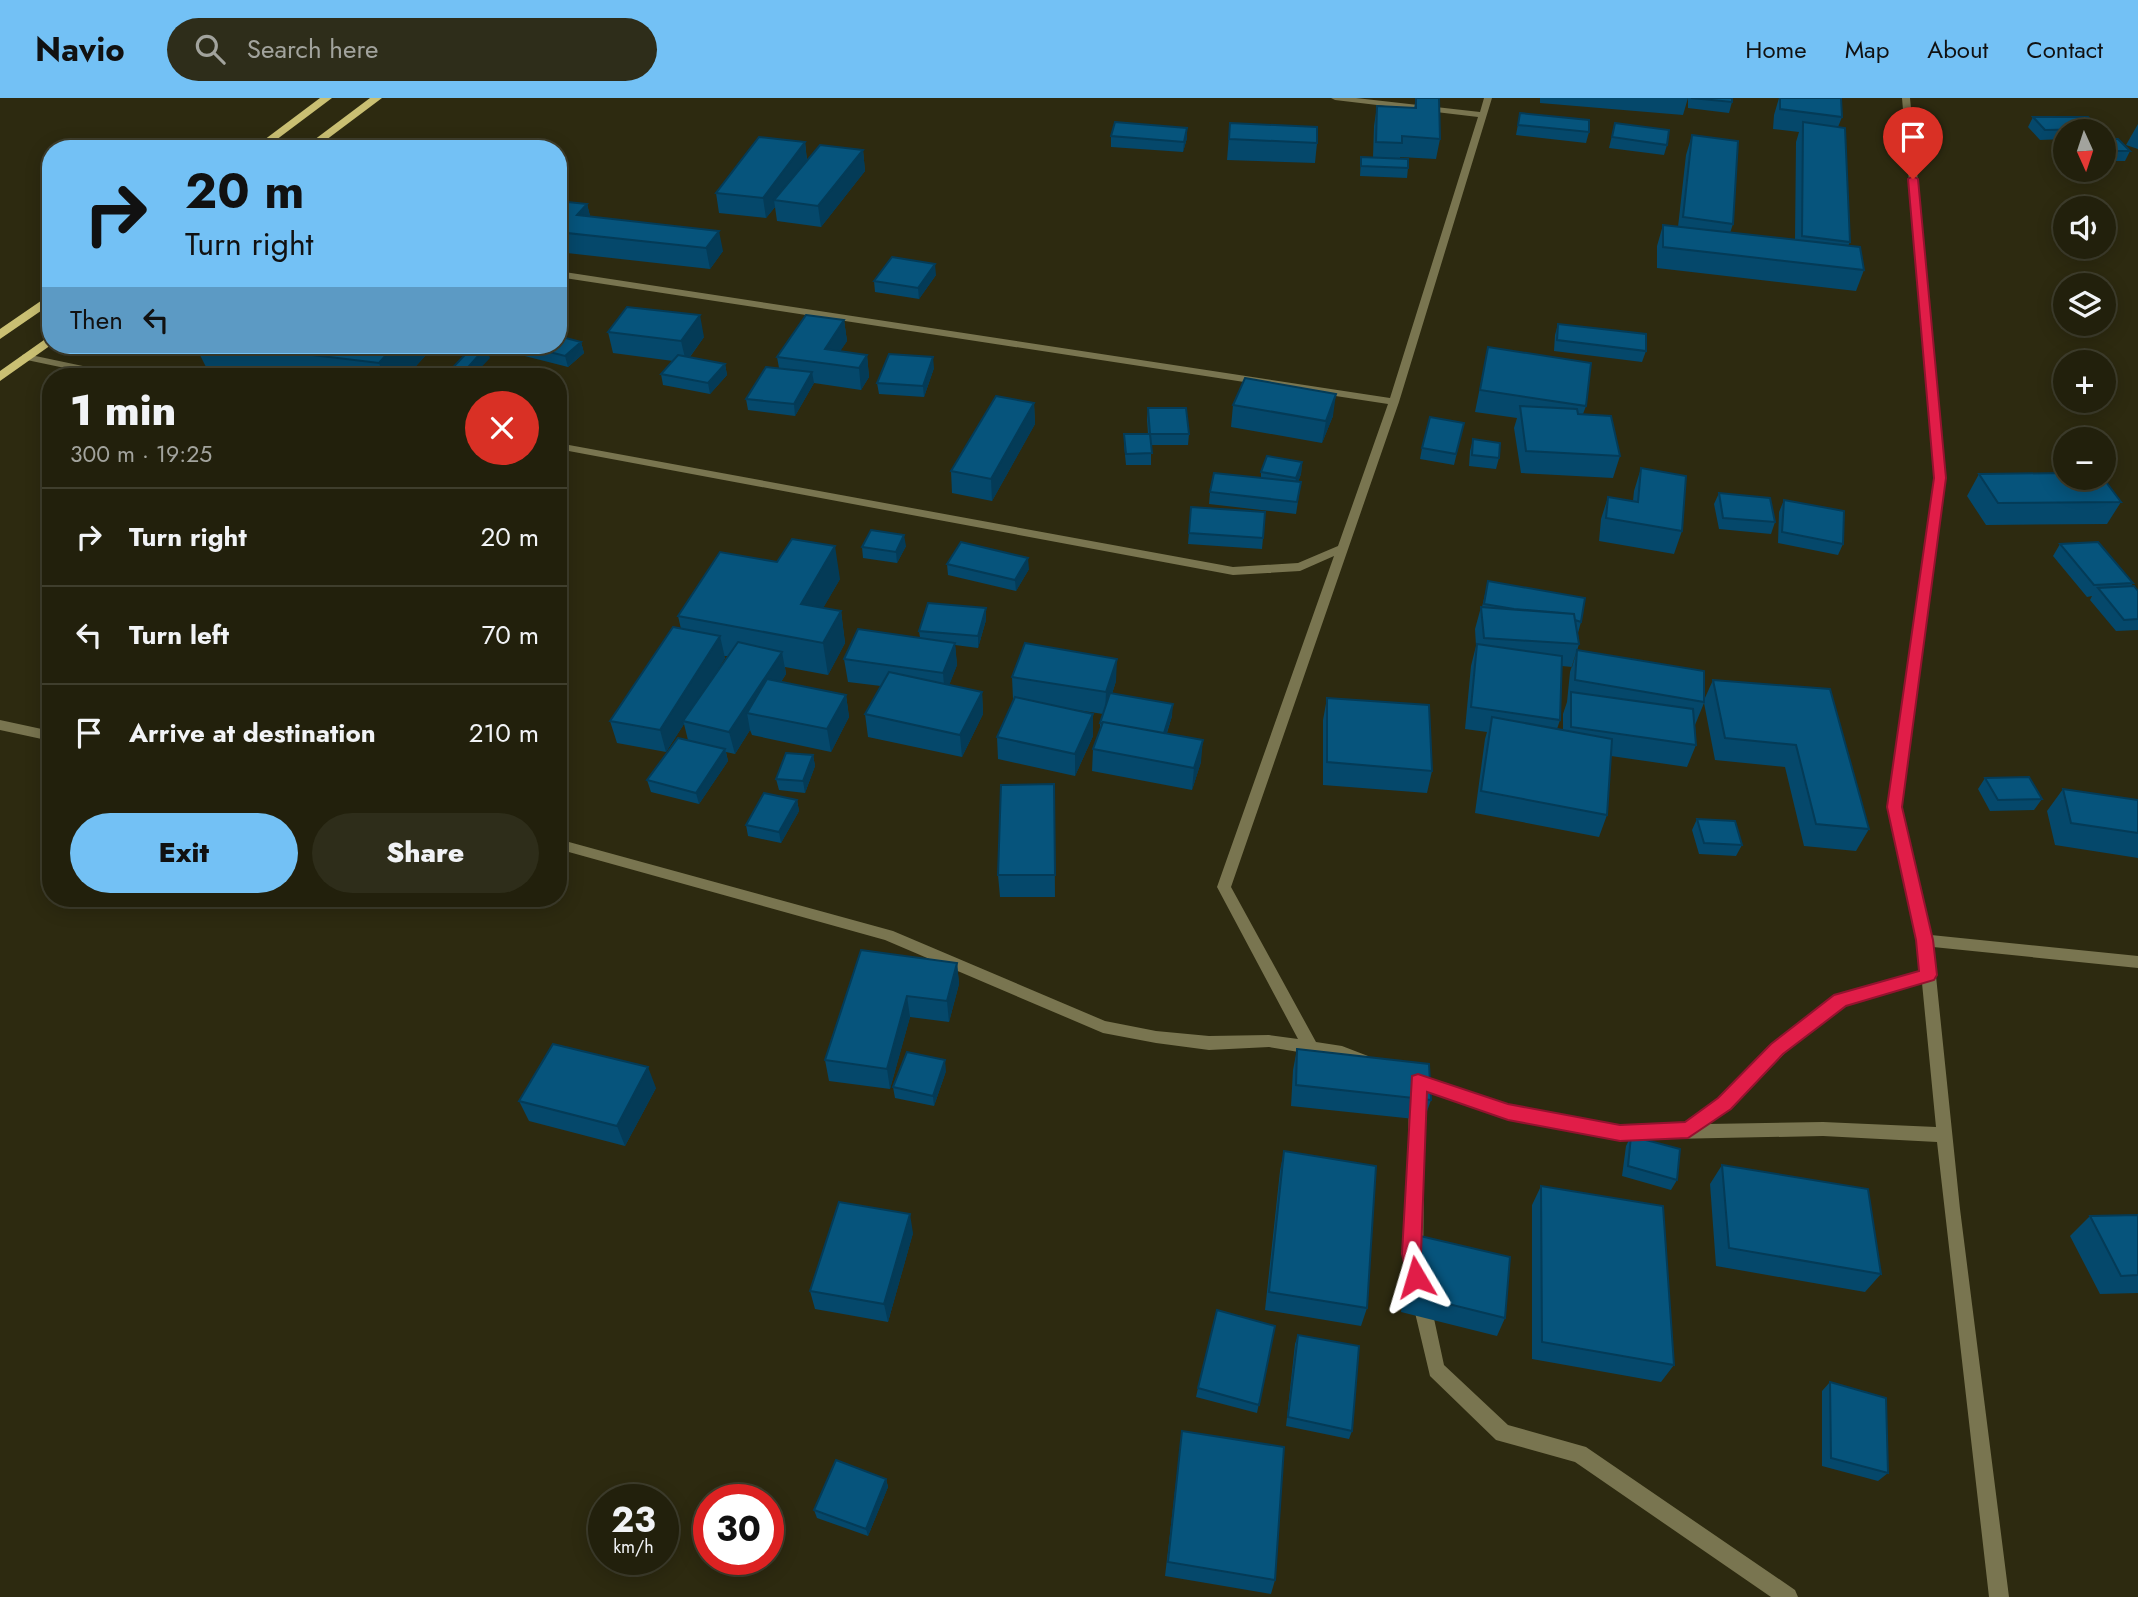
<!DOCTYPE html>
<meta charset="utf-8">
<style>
:root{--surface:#22200c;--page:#2e2d1a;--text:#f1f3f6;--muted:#a2a39d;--line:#3f3e2d;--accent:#73c1f5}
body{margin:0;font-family:Jost,sans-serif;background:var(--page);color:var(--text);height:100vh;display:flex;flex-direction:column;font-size:26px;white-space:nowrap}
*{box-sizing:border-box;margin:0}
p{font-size:23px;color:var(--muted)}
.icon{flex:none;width:38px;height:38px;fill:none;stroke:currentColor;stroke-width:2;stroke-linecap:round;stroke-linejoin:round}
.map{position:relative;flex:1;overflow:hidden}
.sheet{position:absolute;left:42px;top:270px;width:525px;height:539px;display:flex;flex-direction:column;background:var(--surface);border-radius:28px;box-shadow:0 4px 18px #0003,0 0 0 2px var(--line)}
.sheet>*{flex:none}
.top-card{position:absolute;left:42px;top:42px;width:525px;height:214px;border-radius:28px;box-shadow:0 4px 18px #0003,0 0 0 2px var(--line);background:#73c1f5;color:#111;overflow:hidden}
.needle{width:46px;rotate:177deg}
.tools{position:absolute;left:2053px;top:21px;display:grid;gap:14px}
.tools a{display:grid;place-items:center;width:63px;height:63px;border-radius:50%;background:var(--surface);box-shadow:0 4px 18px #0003,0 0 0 2px var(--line);font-size:35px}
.speed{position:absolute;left:588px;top:1386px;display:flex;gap:14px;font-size:35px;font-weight:700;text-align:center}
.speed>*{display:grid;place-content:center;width:91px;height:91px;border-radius:50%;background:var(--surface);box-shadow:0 4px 18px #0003,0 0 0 2px var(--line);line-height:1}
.speed small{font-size:18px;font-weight:400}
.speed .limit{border:10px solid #d22;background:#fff;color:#111}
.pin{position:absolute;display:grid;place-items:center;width:60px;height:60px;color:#fff;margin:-72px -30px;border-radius:50% 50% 50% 0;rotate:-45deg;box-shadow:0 0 7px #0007}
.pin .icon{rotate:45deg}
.me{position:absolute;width:77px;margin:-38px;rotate:353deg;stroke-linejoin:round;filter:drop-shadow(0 0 5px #0008)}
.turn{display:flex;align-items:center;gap:24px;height:147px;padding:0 28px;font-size:32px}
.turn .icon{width:91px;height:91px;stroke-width:2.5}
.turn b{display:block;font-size:49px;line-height:60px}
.then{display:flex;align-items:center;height:66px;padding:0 28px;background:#0003;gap:14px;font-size:26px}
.round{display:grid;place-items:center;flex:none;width:74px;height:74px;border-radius:37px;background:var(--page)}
.head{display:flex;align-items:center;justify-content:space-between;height:119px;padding:0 28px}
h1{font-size:42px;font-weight:800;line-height:52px}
.action{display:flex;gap:14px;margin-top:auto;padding:14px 28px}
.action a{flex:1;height:80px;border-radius:42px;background:var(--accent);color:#111;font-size:28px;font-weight:800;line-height:80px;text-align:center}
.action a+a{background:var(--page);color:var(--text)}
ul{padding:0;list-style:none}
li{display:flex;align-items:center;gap:21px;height:98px;padding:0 28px;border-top:2px solid var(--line)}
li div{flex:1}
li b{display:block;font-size:26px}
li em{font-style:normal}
header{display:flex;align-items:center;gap:42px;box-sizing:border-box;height:98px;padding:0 35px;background:var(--accent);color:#111}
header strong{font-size:33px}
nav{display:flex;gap:38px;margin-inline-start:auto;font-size:24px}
.search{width:490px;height:63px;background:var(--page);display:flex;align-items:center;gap:18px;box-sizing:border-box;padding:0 24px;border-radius:38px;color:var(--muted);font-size:26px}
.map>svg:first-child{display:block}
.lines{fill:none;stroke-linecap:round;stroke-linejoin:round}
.street{fill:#797550;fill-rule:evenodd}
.primary{fill:#cac073;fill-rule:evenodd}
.wall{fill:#05486b;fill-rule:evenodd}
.shaded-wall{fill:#043b57}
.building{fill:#06547c;stroke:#043b57;stroke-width:2}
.route{fill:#e11d48;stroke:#92132f;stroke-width:2}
</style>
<header>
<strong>Navio</strong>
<div class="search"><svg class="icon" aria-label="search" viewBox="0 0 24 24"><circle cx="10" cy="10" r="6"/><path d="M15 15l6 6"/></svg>Search here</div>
<nav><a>Home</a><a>Map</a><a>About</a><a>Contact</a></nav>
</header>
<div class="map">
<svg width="2138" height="1499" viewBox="0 0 2138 1499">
<rect width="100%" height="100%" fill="#2d2a10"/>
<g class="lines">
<!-- street -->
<path class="street" d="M1331,0H1356L1480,14L1484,0H1492L1399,304L1231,789L1316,944L1342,948L1368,958L1370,963L1368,968L1362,970L1341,961L1269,949L1209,952L1156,945L1103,935L885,842L558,751V741L893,833L1105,923L1156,933L1209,938L1269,937L1298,941L1217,789L1334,458L1300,473L1233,477L558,351V345L1233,469L1298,465L1338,448L1388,306L558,179V173L1390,300L1478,19L1335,2Z
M1902,0H1910L1946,380L1901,709L1931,837L2138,858V870L1933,849L1960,1111L2009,1499H1989L1937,1044L1823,1038L1621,1042L1508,1021L1408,987L1406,982L1408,977L1414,975L1508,1007L1621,1028L1682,1027L1718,1001L1771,946L1835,898L1921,873L1918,842L1887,709L1934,380ZM1922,885L1936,1029L1823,1024L1708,1026C1757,992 1791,939 1843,908C1859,899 1902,890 1922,885Z
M26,256L116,275L121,278H103L22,261V257Z
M0,622L51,633V643L0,632Z
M1417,997L1423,999L1425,1004L1423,1165L1420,1171L1414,1173L1408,1171L1405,1165L1409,1004L1411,999Z
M1421,1194L1427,1196L1430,1202L1444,1267L1508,1327L1586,1349L1795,1492L1798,1499H1771L1575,1364L1496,1342L1430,1278L1412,1202L1415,1196Z"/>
<!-- primary -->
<path class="primary" d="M320,0H332L264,51H252Z
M370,0H382L314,51H302Z
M51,196V206L0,241V231Z
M51,237V247L0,283V273Z"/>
</g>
<!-- wall -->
<path class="wall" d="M1416,0L1440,41L1436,61L1400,59V61L1408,70L1407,80L1360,78L1361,59H1373L1374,28L1377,8L1414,10Z
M1540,0H1688L1683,17L1540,5Z
M1688,0H1732V4L1729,15L1688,10Z
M1779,0H1841L1842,19L1838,29L1850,144L1848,148L1864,172L1856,193L1657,170V148L1663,127L1678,129L1686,57L1692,37L1733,126L1730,135L1795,142L1796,44L1799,34L1773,31L1774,17Z
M1520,15L1589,34L1586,45L1516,37Z
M2033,19L2100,31L2099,33H2065V41L2040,42L2028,29Z
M1230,25L1317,45L1315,65L1227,62Z
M1615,25L1667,47L1664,57L1609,50Z
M2138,26V51L2126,47Z
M1187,30V40L1183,54L1111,49V38Z
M2104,41L2130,53L2125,63H2104Z
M805,44L807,62L863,52L865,73L821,129L777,123L775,109L766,120L719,115L716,95Z
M558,103L587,106L590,118L723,153L710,171L558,154Z
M936,177L919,201L875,194L874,183Z
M844,222L847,243L840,253L867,257L869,279L861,292L814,285L795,318L748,312L746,301L779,270L777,259Z
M1558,226L1646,253L1642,264L1554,253L1555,237Z
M608,234L704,239L690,259L725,266L727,277L710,296L663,287L661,276L673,263L613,255Z
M581,244L584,255L568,269L505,253L503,247H558Z
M195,247H435L407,278H246L208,273Z
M1488,249L1586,308L1583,316L1620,358L1613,380L1521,375L1514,330L1517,320L1475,314Z
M934,270L924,299L879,296L877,285Z
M1034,305L1035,326L992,403L952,395L951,373Z
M1233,307L1333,318L1322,345L1231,329Z
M1148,310L1189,336L1188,347H1151V367H1126L1124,347V336H1148L1147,321Z
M1464,325L1454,367L1420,361L1422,350Z
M1473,341L1499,360L1496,371L1469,368L1470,353Z
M1302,364L1301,376L1298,384H1301L1296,416L1209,406L1210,394L1261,380V374Z
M1641,370L1682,433L1674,456L1599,443L1601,421L1608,399L1633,403L1634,393Z
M1979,376L2121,404L2107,426L1986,427L1967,398Z
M1719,395L1775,424L1771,436L1719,431L1714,406Z
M1784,402L1843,446L1838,457L1778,445L1779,414Z
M1191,409L1263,440L1262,451L1188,446Z
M2060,446L2133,485L2131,488L2138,493V532L2116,533L2090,502L2092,498L2087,499L2053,458Z
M906,448L897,465L863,460L862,449Z
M947,466L1029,471L1016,493L948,477Z
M840,481L823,510L841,513L845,545L828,577L785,569L786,576L781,584L846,597L849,619L831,654L752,637L750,632L735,656L726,654L728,663L699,706L651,694L647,682L688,642L684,626L666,654L617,645L610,623L681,531L678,518ZM724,558H728L707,589L725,560Z
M1488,483L1581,524L1578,535L1579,546L1572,569L1562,568L1560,622L1557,631L1563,632V616L1567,604L1570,574L1577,552L1704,602L1713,582L1830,591L1869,731L1856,753L1804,748L1785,669L1715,662L1704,605L1695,627L1696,647L1687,669L1611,658L1607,717L1599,739L1475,715L1485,641L1487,634L1465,631L1471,568L1476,548L1475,531L1481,509H1482Z
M986,510V522L978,550L955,547L957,567L949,587L982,594L983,616L962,659L868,639L865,616L881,588L848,584L844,561L920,540L919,533Z
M1012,579L1116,583L1112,596L1172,618L1167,635L1201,664L1192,692L1092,673L1093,651L1100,631V625L1103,616L1064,610L1093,638L1075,678L998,661L997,639L1015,601H1013Z
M1327,600L1432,673L1427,695L1323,687V622Z
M813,657L815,668L805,695L779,692L776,681Z
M1985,680L2042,701L2034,712L1990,713L1978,691Z
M1054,686L1055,799H1000L998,777Z
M2063,691L2138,702V760L2055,747L2047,713Z
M797,702L799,713L781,745L748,738L746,727Z
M1697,721L1742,747L1736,758L1699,756L1692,732Z
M861,852L957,865L959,886L949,924L910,919L890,991L829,983L825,962Z
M1297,951L1431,1002L1424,1022L1291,1008L1293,972Z
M946,973L934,1008L895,1000L893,989Z
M656,990L625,1048L529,1023L519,1003Z
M1631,1038L1677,1082L1671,1092L1622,1078L1626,1048Z
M1284,1053L1367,1210L1361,1228L1265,1212L1280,1073Z
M1722,1067L1881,1176L1865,1194L1716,1168L1710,1086Z
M1541,1088L1674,1267L1661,1284L1532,1261V1107Z
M2138,1117V1195L2100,1196L2070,1138L2090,1118Z
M913,1135L888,1224L815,1211L810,1193Z
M1416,1137L1505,1220L1497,1238L1401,1214L1409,1156Z
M1275,1228L1257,1315L1196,1299L1198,1290Z
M1298,1237L1352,1333L1349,1341L1286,1328L1295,1246Z
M1830,1284L1888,1375L1878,1383L1822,1368V1293Z
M1182,1333L1275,1482L1271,1496L1165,1478Z
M886,1381L888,1389L868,1438L817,1420L814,1412Z"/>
<!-- shaded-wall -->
<path class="shaded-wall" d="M1187,30V40L1183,54L1184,44Z
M805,44L807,64L774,102L775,109L766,120L763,100Z
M863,52L865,73L821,129L818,108Z
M587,106L592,126L577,117Z
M719,133L723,153L710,171L706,150Z
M935,166L936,177L919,201L918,190Z
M700,217L704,239L686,264L681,243Z
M844,222L847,243L832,266L825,251Z
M581,244L584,255L568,269L565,258Z
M395,247H435L407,278H384L379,265Z
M486,249L490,260L473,278L463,275Z
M867,257L869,279L861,292L859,270Z
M933,259L934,270L924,299L923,288Z
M725,266L727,277L710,296L708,285Z
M812,274L814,285L795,318L794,306Z
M1336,296L1333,318L1322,345L1326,323Z
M1034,305L1035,326L992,403L991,381Z
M1302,364L1301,376L1295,392L1296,380Z
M904,437L906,448L897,465L896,454Z
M835,448L840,481L807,538L801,506Z
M1028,460L1029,471L1016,493L1015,482Z
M986,510V522L978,550V538Z
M841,513L845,545L828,577L823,545Z
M720,538L725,560L686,624L683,623L684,626L666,654L660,632Z
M955,545L957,567L945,598L943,575Z
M782,554L786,576L759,617L747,615L750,632L735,656L729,634Z
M1117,561L1116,583L1105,617L1106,594Z
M982,594L983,616L962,659L960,637Z
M846,597L849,619L831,654L827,631Z
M1173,606L1172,618L1163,647L1164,636Z
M1093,616V638L1075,678V656Z
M1203,642L1201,664L1192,692L1194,670Z
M725,651L728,663L699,706L696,695Z
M813,657L815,668L805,695L803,683Z
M797,702L799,713L781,745L779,734Z
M957,865L959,886L949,924L947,903Z
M907,898L910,919L890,991L887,971Z
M945,962L946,973L934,1008L933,998Z
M648,969L656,990L625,1048L617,1028Z
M910,1116L913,1135L888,1224L884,1206Z
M886,1381L888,1389L868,1438L866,1431Z"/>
<!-- building -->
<path class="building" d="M1416,0H1439L1440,41L1402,38V45L1376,44L1377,8L1416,10Z
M1691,0H1732V4Z
M1780,0H1841L1842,19L1780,11Z
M1520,15L1589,22V34L1518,27Z
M2033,19H2088L2100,31L2045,32Z
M1115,24L1187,30L1184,44L1111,38Z
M1803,24L1845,30L1850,144L1802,138Z
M1230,25L1317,29V45L1229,41Z
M1615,25L1669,32L1667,47L1612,39Z
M1692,37L1738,43L1733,126L1683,119Z
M759,39L805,44L763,100L716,95Z
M2104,41H2118L2130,53H2104Z
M820,47L863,52L818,108L774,102Z
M1361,59L1408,61V70L1361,68Z
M558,103L587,106L577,117L719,133L706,150L558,134Z
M1663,127L1860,149L1864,172L1663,149Z
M892,159L935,166L918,190L874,183Z
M627,209L700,217L681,243L608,234Z
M806,217L844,222L825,251L867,257L859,270L777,259Z
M1558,226L1646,236V253L1557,242Z
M558,238L581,244L565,258L522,247H558Z
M230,247H395L379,265Z
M474,247L486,249L463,275L482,278H445Z
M1488,249L1591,265L1586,308L1480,292Z
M889,256L933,259L923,288L877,285Z
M678,257L725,266L708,285L661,276Z
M766,269L812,274L794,306L746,301Z
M1245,280L1336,296L1326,323L1233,307Z
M996,298L1034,305L991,381L951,373Z
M1520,308L1577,311L1578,316L1611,318L1620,358L1526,353Z
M1148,310H1186L1189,336H1150Z
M1430,319L1464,325L1456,356L1422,350Z
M1124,336H1150L1152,355L1126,356Z
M1473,341L1500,345L1499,360L1472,357Z
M1267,358L1302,364L1296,380L1261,374Z
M1641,370L1686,378L1682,433L1606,420L1608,399L1638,404Z
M1214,375L1301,384L1297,404L1210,394Z
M2065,375V380H2103L2121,404L1998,405L1979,376Z
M1719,395L1770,400L1775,424L1723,420Z
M1784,402L1844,413L1843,446L1782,434Z
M1191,409L1265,414L1263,440L1189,435Z
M871,432L904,437L896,454L862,449Z
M792,441L835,448L801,506L841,513L823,545L678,518L720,454L777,464Z
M961,444L1028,460L1015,482L947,466Z
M2098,444L2133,485L2094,487L2060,446Z
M1488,483L1585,500L1581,524L1575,522L1574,516L1514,511L1484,506Z
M2134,488L2138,493V521L2124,522L2098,490Z
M928,505L986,510L978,538L919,533Z
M1481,509L1574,516L1579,546L1484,540Z
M673,529L720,538L660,632L610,623Z
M858,531L955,545L943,575L844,561Z
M738,544L782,554L729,634L683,623Z
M1025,545L1117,561L1106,594L1012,579Z
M1477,546L1562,558L1560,622L1471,609Z
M1577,552L1704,573V604L1575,582Z
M889,574L982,594L960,637L865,616Z
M767,581L846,597L827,631L747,615Z
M1713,582L1830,591L1869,731L1816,726L1796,647L1725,640Z
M1571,594L1693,611L1696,647L1571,629Z
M1110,595L1173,606L1164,635L1103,624L1102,625H1100Z
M1015,599L1093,616L1075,656L997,639Z
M1327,600L1429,607L1432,673L1327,664Z
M1492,619L1612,641L1607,717L1481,693Z
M1103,624L1203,642L1194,670L1093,651Z
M678,640L725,651L696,695L647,682Z
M786,655L813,657L803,683L776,681Z
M2029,679L2042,701L1998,702L1985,680Z
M1054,686L1055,777H998L1001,687Z
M2063,691L2138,702V735L2071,725Z
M764,695L797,702L779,734L746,727Z
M1697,721L1735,723L1742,747L1704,745Z
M861,852L957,865L947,903L907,898L887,971L825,962Z
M553,946L648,969L617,1028L519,1003Z
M1297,951L1429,966L1431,1002L1296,987Z
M907,954L945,962L933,998L893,989Z
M1631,1038L1680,1051L1677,1082L1628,1068Z
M1284,1053L1376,1068L1367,1210L1269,1194Z
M1722,1067L1868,1091L1881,1176L1729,1150Z
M1541,1088L1663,1108L1674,1267L1542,1244Z
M839,1104L910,1116L884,1206L810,1193Z
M2138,1117V1177L2121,1178L2090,1118Z
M1416,1137L1510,1159L1505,1220L1408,1196Z
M1217,1212L1275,1228L1259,1307L1198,1290Z
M1298,1237L1359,1248L1352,1333L1288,1319Z
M1830,1284L1886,1300L1888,1375L1831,1360Z
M1182,1333L1284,1349L1275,1482L1168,1464Z
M836,1362L886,1381L866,1431L814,1412Z"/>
<!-- route -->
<path class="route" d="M1913,78L1918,81L1946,380L1902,709L1933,842L1937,877L1934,882L1846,908L1783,956L1731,1011L1688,1040L1620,1043L1508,1022L1427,994L1421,1156L1426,1179L1423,1186L1416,1188L1409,1186L1402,1156L1412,978L1418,976L1508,1006L1620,1027L1685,1024L1718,1000L1771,946L1834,897L1919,873L1916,842L1887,709L1934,380L1908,81Z"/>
</svg>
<div class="tools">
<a><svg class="needle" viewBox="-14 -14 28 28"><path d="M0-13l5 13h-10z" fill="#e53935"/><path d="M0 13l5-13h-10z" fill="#a2a39d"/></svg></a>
<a><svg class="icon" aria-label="sound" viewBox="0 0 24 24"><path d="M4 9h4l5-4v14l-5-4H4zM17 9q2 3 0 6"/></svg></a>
<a><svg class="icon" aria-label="layers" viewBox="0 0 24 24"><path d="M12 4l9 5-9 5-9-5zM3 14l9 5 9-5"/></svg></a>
<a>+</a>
<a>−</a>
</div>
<div class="speed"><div>23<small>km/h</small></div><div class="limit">30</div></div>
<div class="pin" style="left:1913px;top:81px;background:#d93025"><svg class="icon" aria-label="arrive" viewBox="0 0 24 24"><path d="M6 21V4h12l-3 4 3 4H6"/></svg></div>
<svg class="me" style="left:1416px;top:1179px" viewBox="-20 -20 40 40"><path d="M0-17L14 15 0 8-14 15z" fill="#e11d48" stroke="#fff" stroke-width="4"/></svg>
<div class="top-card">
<div class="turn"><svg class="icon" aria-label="right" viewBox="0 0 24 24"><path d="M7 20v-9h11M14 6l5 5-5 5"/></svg><div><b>20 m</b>Turn right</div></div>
<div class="then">Then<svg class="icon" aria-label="left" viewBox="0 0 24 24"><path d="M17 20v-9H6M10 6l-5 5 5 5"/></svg></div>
</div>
<section class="sheet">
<div class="head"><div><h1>1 min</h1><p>300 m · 19:25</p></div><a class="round" style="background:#d93025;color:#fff"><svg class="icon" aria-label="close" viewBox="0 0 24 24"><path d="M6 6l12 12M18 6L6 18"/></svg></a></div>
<ul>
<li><svg class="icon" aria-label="right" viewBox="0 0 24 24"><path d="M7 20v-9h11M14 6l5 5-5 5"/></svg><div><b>Turn right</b></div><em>20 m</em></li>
<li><svg class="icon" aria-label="left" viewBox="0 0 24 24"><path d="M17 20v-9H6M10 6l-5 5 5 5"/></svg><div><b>Turn left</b></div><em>70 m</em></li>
<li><svg class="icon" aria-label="arrive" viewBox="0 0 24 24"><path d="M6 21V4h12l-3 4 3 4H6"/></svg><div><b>Arrive at destination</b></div><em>210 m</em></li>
</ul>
<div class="action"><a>Exit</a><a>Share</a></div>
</section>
</div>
